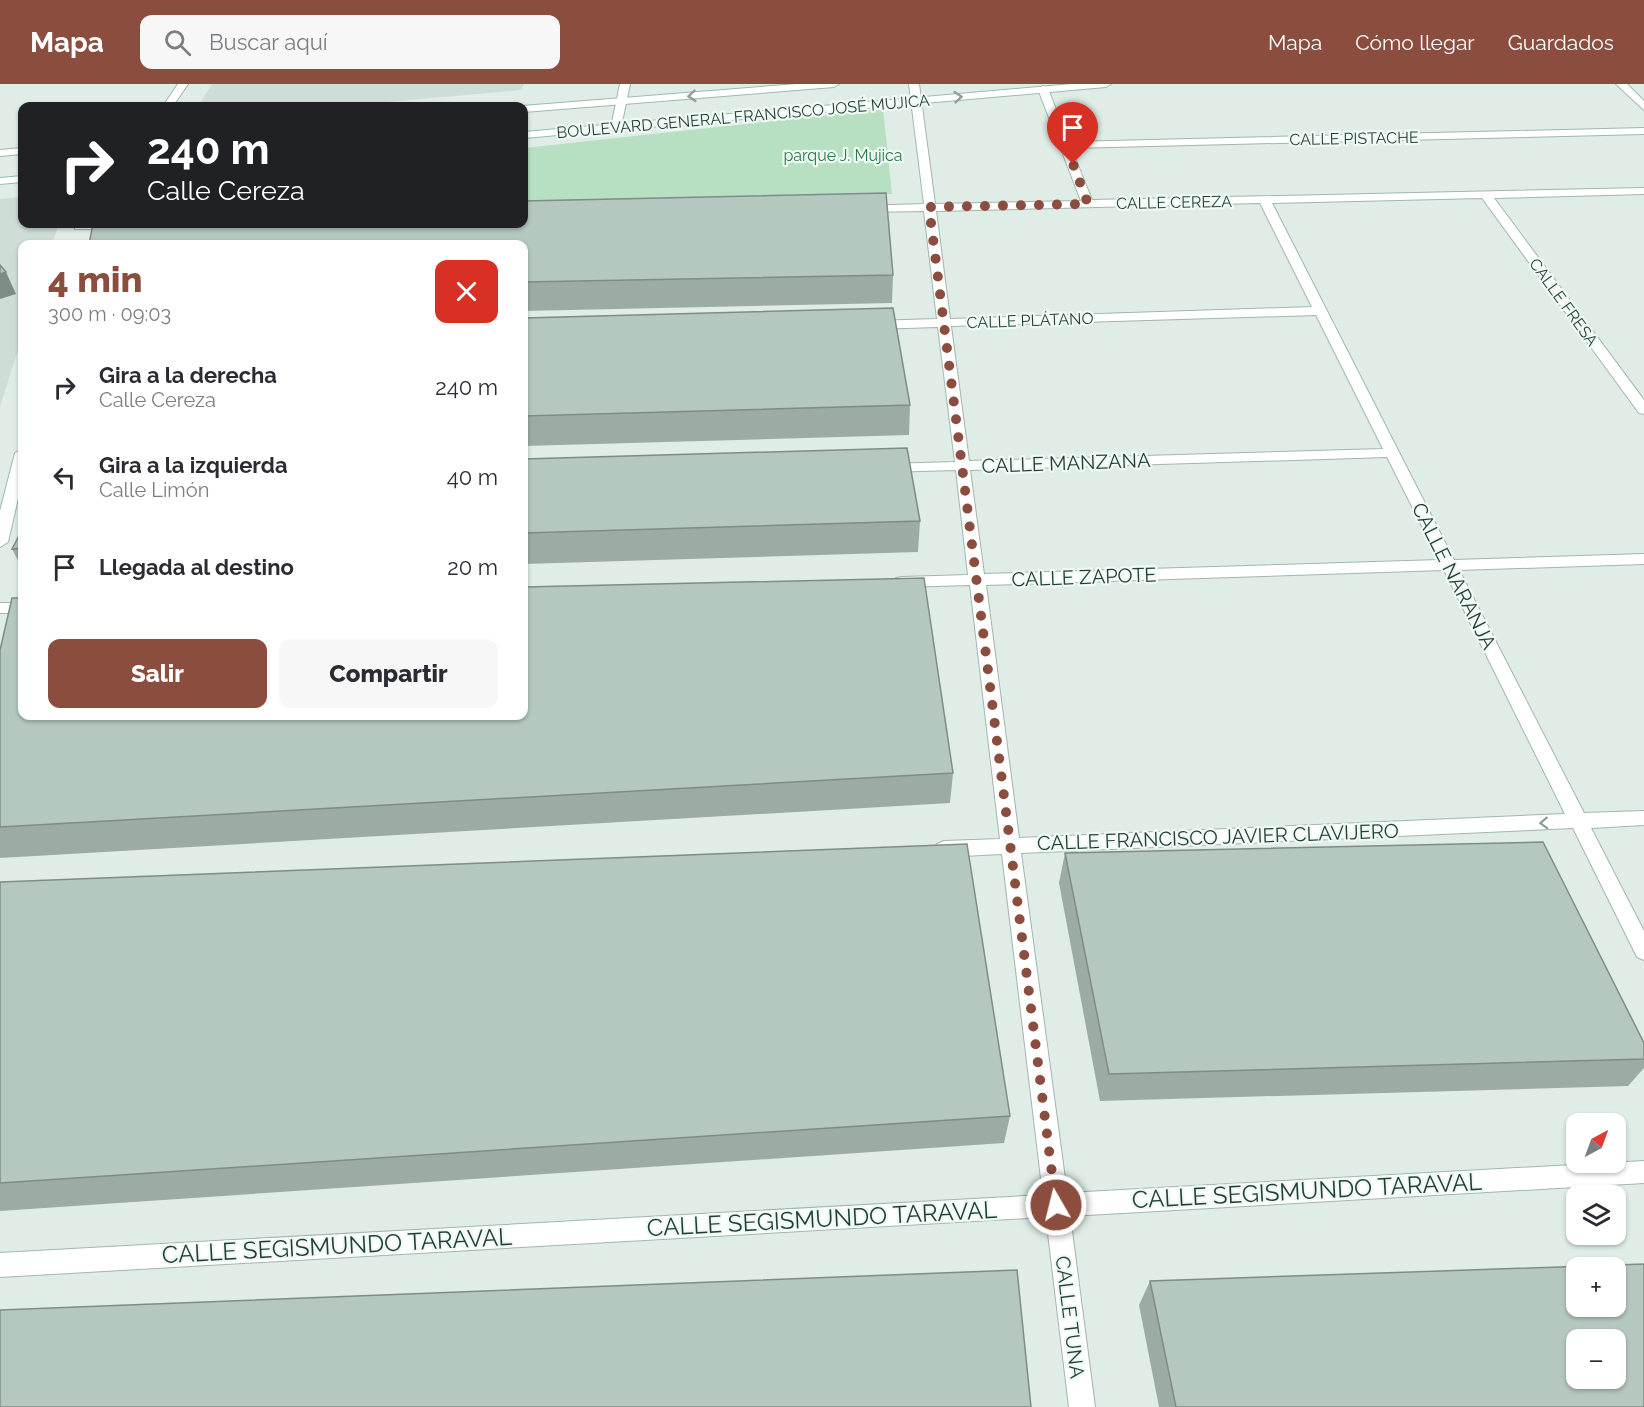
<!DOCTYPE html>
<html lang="es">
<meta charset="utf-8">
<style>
:root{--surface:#fff;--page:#f7f7f7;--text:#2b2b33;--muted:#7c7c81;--accent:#8a4d3e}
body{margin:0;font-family:Raleway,sans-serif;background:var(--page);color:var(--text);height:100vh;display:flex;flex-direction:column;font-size:22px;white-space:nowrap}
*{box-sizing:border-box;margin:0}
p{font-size:20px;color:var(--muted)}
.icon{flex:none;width:33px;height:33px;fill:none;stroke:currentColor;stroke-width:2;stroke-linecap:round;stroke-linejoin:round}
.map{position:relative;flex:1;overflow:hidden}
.details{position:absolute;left:18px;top:156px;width:510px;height:480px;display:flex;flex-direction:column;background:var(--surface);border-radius:12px;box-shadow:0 2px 4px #0004}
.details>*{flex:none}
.banner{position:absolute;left:18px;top:18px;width:510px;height:126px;border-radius:12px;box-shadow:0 2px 4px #0004;background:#202124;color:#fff;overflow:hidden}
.needle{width:39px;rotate:41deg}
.fabs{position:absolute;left:1566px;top:1029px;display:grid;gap:12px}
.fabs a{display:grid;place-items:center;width:60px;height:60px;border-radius:12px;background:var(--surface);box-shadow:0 2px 4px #0004;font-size:30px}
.pin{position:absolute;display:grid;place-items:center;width:51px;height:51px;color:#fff;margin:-62px -26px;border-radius:50% 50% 50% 0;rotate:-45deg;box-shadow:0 0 6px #0007}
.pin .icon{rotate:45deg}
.me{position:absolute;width:66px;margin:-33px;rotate:352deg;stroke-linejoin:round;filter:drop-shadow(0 0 4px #0008)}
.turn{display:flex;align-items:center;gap:21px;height:126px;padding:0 30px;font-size:27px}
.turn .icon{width:78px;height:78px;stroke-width:2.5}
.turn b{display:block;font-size:42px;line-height:51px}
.round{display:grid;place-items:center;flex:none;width:63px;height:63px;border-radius:12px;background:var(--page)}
.head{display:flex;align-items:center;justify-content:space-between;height:102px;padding:0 30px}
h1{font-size:36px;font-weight:800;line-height:45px;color:var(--accent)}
.action{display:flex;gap:12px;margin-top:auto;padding:12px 30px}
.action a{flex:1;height:69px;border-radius:12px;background:var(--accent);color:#fff;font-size:24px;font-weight:800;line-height:69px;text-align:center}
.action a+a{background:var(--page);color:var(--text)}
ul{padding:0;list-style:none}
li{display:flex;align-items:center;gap:18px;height:90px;padding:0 30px}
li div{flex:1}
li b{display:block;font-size:22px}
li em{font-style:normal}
header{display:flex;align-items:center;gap:36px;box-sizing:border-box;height:84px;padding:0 30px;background:var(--accent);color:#fff}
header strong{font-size:28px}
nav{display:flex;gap:33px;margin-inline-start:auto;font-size:21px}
.search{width:420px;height:54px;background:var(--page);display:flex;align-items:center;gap:15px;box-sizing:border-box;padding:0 21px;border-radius:12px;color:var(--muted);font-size:22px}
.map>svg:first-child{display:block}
.built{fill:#ceddd6}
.green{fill:#b7e0c2}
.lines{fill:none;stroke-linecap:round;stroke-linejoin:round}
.street-casing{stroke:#a2b5ae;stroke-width:2}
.secondary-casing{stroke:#9dbaaf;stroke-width:2}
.street{fill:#fff;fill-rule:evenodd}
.secondary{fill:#fff;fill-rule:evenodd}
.wall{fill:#9caca5}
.shaded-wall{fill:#7f8c86}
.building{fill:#b5c8c0;stroke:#7f8c86;stroke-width:1.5;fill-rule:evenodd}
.oneway{stroke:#8f9f9a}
.route{stroke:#8a4d3e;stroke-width:10;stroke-dasharray:0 18}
.labels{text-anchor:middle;stroke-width:4.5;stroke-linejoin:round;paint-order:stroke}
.far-street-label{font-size:16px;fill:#1f3f36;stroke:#f1f9f5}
.far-park-label{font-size:16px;fill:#257a45;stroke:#f1f9f5}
.street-label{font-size:20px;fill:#1f3f36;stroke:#f1f9f5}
.near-street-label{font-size:24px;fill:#1f3f36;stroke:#f1f9f5}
</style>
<header>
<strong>Mapa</strong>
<div class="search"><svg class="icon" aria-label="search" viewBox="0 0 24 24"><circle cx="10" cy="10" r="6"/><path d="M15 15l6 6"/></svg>Buscar aquí</div>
<nav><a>Mapa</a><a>Cómo llegar</a><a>Guardados</a></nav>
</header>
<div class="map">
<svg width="1644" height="1323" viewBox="0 0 1644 1323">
<rect width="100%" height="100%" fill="#e0ede7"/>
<!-- built -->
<path class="built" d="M212,0H524L521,6L342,22H198Z
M22,113V140H59L52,160H22V253L0,323V115Z"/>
<!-- green -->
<path class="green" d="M883,25L892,110L524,122V64Z"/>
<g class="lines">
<!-- street casing -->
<g class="street-casing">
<path id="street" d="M178,0H188L173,22H163Z
M620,0H630L621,43L616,46L611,43Z
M909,0H919L935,120L1081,117L1038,5L1043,2L1048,5L1069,58L1644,44V50L1071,64L1092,116L1644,104V110L1494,114L1644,316V330L1639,329L1482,114L1272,119L1454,476L1644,470V480L1459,486L1584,729L1644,727V741L1591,744L1644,847V876L1637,873L1573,744L1021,769L1067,1109L1644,1077V1099L1070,1132L1095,1323H1069L1046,1133L0,1193V1169L1043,1111L1002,770L944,773L937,770L934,765L937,760L944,757L1000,755L970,501L902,503L896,502L894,498L896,494L902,493L968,491L956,386L887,388L880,384L887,380L955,378L938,243L873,245L867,241L873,237L937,235L924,127L863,128L857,125L863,122L924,120ZM1260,119L1312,223L950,235L936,127ZM1316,231L1383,365L969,377L951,242ZM1387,373L1439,476L984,490L970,386ZM1444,486L1565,730L1019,754L986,501Z
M79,140H120L122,142L116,145H75V141Z
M22,365V397L8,458L0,463V427L15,369Z
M0,519H22V529H0Z"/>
</g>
<!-- secondary casing -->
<g class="secondary-casing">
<path id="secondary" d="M797,0H839L834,3L524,28L522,22Z
M1072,0H1111L1106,3L524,54V48Z
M1616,0H1627L1644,17V26Z
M22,64V70L0,72V66Z
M22,92V98L0,100V94Z"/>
</g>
<!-- street -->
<use href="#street" class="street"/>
<!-- secondary -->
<use href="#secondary" class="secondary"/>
</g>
<!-- wall -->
<path class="wall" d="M524,160L893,191L892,219L524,227Z
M524,234L910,321L909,351L524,362Z
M524,375L920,437L918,468L524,480Z
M22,446V484L12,465Z
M0,566L953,689L950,719L0,774Z
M1065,769L1644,959V984L1628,1002L1100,1017L1059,799Z
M0,798L1010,1032L1004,1059L0,1127Z
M1150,1197L1644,1323H1159L1139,1221Z"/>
<!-- shaded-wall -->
<path class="shaded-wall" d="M6,188L16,210L0,215V190Z"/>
<!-- building -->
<path class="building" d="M886,109L893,191L524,198V160H89L93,140H524V117Z
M0,181L6,188L0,190Z
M893,224L910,321L524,332V234Z
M907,364L920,437L524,449V375Z
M22,446V464L12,465Z
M924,494L953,689L0,743V566L12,514H22V632H524V503Z
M1543,758L1644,959V975L1109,990L1065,769Z
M967,760L1010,1032L0,1099V798Z
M1644,1180V1323H1176L1150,1197ZM1576,1184H1616V1222H1576ZM1576,1256H1616V1294H1576Z
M1017,1186L1031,1323H0V1226Z"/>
<!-- one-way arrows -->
<defs><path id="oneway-chevron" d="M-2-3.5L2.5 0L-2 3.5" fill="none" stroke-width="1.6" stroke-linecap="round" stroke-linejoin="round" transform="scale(1.5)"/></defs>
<g class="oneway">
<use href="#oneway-chevron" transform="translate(692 12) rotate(175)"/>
<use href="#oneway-chevron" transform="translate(958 13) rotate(-5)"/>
<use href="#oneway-chevron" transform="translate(1544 739) rotate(178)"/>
</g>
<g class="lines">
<!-- route -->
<path class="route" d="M1056,1121L929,123L1088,120L1073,80"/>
</g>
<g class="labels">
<!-- far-street labels -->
<g class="far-street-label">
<text transform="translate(743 32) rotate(-5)" y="6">BOULEVARD GENERAL FRANCISCO JOSÉ MUJICA</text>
<text transform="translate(1354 54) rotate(-1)" y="6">CALLE PISTACHE</text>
<text transform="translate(1174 118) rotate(-1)" y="6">CALLE CEREZA</text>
<text transform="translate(1564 218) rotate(54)" y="6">CALLE FRESA</text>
<text transform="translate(1030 236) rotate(-2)" y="6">CALLE PLÁTANO</text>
</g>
<!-- far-park labels -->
<g class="far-park-label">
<text x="843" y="77">parque J. Mujica</text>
</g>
<!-- street labels -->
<g class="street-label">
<text transform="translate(1066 379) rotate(-2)" y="7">CALLE MANZANA</text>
<text transform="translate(1454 492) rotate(63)" y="7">CALLE NARANJA</text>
<text transform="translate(1084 493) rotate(-2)" y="7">CALLE ZAPOTE</text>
<text transform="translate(1218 753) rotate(-2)" y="7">CALLE FRANCISCO JAVIER CLAVIJERO</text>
<text transform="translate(1070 1233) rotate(83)" y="7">CALLE TUNA</text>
</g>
<!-- near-street labels -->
<g class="near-street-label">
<text transform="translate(1307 1107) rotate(-3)" y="8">CALLE SEGISMUNDO TARAVAL</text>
<text transform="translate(822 1135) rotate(-3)" y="8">CALLE SEGISMUNDO TARAVAL</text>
<text transform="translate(337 1162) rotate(-3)" y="8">CALLE SEGISMUNDO TARAVAL</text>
</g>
</g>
</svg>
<div class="fabs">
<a><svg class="needle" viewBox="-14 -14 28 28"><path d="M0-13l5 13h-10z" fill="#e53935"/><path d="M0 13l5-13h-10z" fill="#7c7c81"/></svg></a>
<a><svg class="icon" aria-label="layers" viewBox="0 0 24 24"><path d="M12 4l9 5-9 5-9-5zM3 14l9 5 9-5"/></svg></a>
<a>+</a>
<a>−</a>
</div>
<div class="pin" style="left:1073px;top:80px;background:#d93025"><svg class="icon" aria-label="arrive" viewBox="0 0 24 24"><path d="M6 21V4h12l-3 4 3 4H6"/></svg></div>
<svg class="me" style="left:1056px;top:1121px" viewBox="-20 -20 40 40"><circle r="17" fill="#8a4d3e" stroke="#fff" stroke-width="3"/><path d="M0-11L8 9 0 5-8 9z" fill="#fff"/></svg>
<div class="banner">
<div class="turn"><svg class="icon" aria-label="right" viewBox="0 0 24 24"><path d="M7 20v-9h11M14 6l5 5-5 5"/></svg><div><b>240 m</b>Calle Cereza</div></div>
</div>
<section class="details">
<div class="head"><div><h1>4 min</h1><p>300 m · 09:03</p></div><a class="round" style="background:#d93025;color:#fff"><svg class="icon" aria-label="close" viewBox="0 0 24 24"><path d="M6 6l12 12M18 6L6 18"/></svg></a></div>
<ul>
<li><svg class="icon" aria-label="right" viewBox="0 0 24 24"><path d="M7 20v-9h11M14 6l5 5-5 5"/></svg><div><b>Gira a la derecha</b><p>Calle Cereza</p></div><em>240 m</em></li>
<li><svg class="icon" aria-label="left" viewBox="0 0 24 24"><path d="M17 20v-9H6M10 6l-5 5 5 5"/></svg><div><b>Gira a la izquierda</b><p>Calle Limón</p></div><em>40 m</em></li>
<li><svg class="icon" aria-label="arrive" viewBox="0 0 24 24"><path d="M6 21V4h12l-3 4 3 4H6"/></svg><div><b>Llegada al destino</b></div><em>20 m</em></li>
</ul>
<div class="action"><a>Salir</a><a>Compartir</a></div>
</section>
</div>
